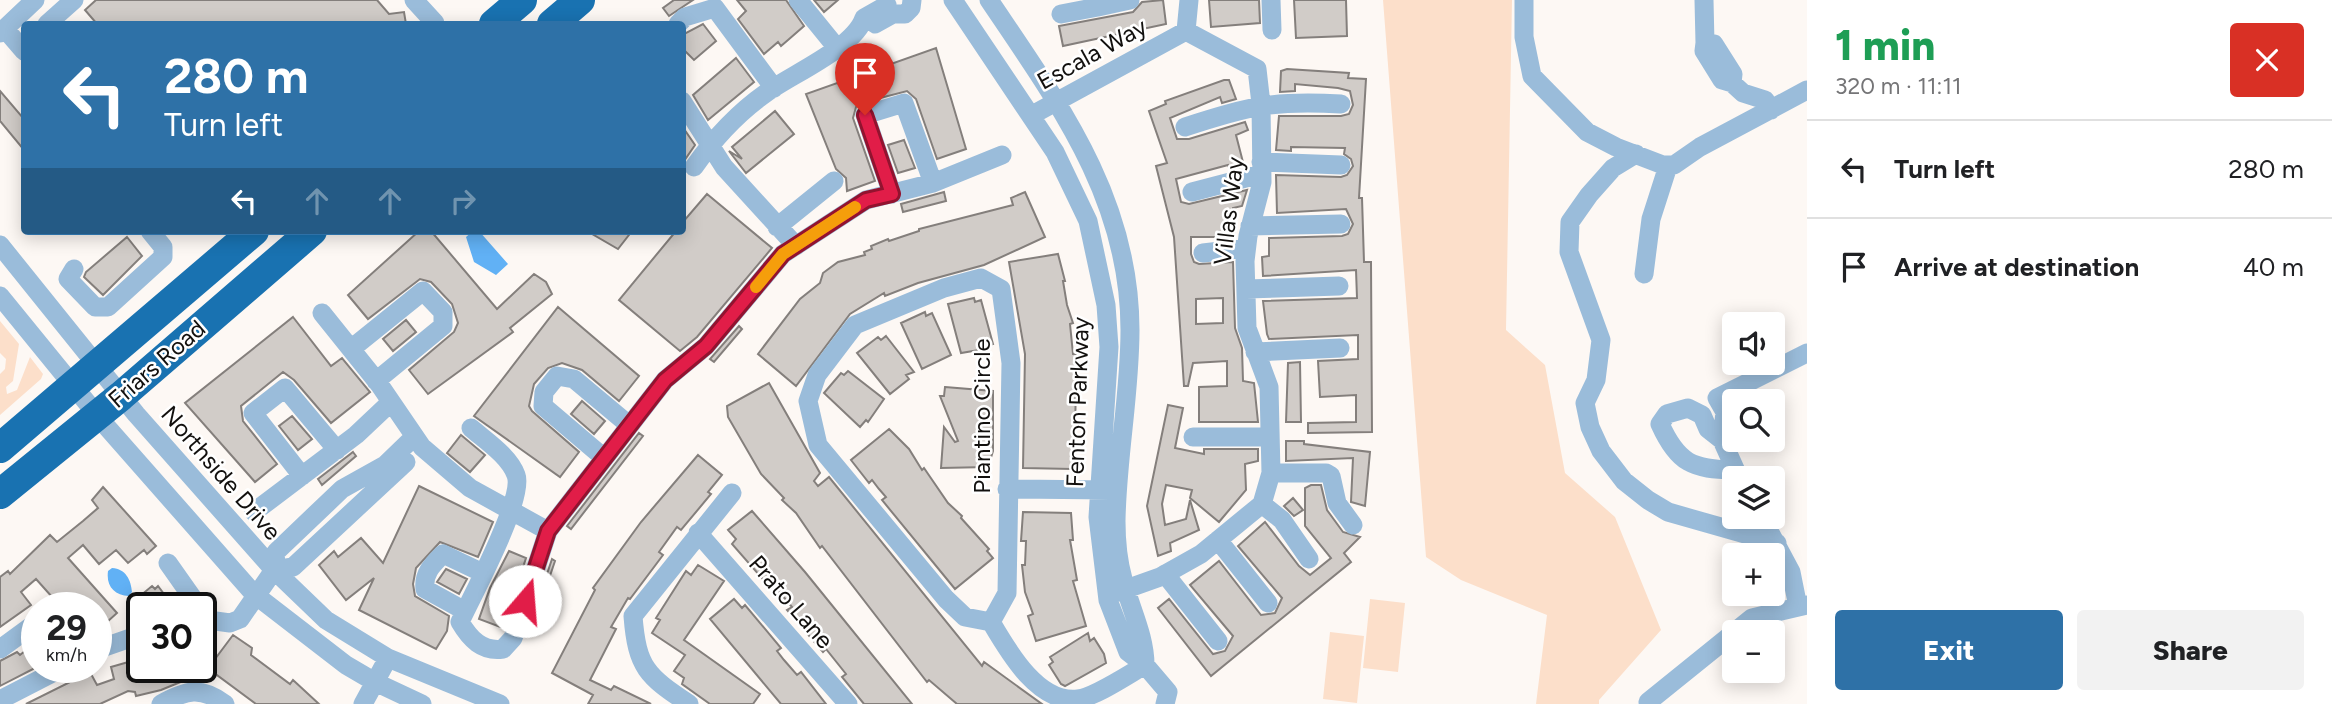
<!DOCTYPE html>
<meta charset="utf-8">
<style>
:root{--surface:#fff;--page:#f2f2f2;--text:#202124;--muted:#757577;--line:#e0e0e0;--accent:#2e71a7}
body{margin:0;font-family:Figtree,sans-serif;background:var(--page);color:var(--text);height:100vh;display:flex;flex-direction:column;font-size:26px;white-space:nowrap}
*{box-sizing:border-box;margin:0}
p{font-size:23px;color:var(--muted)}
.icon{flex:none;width:38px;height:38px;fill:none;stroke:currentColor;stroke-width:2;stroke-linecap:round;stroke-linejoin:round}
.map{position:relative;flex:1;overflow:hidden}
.details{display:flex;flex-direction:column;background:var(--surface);width:525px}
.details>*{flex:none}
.banner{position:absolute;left:21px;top:21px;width:665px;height:214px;border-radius:7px;box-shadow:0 4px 18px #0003;background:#2e71a7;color:#fff;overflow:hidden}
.buttons{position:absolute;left:1722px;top:312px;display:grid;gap:14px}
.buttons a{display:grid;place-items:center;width:63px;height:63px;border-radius:7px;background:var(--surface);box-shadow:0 4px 18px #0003;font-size:35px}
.speed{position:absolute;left:21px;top:592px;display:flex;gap:14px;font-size:35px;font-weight:700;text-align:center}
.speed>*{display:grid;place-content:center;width:91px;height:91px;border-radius:50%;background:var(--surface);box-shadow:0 4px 18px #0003;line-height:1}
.speed small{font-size:18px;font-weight:400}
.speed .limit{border:4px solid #111;border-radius:10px;background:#fff;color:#111}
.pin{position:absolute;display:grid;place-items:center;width:60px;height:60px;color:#fff;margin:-72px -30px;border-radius:50% 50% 50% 0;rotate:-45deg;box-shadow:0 0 7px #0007}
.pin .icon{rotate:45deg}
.me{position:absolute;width:77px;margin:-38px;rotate:18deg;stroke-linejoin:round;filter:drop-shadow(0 0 5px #0008)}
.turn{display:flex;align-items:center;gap:24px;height:147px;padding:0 28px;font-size:32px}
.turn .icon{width:91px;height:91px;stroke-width:2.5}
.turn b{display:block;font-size:49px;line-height:60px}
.lanes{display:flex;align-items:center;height:66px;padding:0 28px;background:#0003;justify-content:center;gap:35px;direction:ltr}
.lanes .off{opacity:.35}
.round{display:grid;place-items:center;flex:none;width:74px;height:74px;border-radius:7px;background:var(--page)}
.headline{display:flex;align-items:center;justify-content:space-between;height:119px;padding:0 28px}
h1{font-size:42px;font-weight:800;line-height:52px;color:#1e9e55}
.button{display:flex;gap:14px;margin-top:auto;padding:14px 28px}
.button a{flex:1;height:80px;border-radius:7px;background:var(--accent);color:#fff;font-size:28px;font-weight:800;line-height:80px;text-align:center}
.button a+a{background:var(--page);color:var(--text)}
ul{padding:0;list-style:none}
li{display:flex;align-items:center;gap:21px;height:98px;padding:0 28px;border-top:2px solid var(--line)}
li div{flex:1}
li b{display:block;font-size:26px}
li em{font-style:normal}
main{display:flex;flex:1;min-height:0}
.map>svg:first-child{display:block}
.green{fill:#fcdfca}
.water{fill:#61b1f5}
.building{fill:#d1ccc8;stroke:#847f7c;stroke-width:2;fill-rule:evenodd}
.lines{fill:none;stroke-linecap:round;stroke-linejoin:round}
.minor{stroke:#9abcda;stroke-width:19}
.highway{stroke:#1972b1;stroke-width:30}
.route-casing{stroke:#92132f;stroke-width:18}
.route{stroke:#e11d48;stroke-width:12}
.slow{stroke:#f59e0b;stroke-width:12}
.labels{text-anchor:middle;stroke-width:5;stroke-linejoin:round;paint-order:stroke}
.street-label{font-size:24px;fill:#12100e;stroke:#fff}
</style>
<main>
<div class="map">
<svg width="1807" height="704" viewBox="0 0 1807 704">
<rect width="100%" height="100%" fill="#fdf8f4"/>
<!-- green -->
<path class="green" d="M1383,0H1512L1506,330L1545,365L1565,473L1615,517L1661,630L1599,700V704H1536L1547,615L1461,580L1426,557Z
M0,321L19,344L13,381L6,387L7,394L17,390L30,357L43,374L41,379L0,415V374L5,369L6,359L0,353Z
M1370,599L1405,603L1398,672L1363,668Z
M1330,632L1364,636L1357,703L1323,699Z"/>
<!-- water -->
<path class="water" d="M473,231H479L508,264L496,275L474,262L466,237Z
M112,568C126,569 131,580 132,592L129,596C114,595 106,586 108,571Z"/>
<!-- building -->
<path class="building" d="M96,0H377L389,14L404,12L406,24H97L85,10Z
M674,0H693L669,16L663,8Z
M737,0H786L804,26L788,40L781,46L778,42L764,54L738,19L746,11Z
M814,0H838L824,12Z
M1163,0L1166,24L1063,46L1059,26L1133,12L1142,2Z
M1209,0H1259L1260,23L1211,27Z
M1294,0H1346L1347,36L1296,38Z
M703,24L716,41L694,60L682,48V35Z
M936,48L966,149L937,159L916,99L907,91L861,103L856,107L853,118L875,181L847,191L846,178L836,169L806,94Z
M736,58L754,82L708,120L693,95Z
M1287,69L1349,73L1348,78L1366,79L1359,198H1362L1364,262H1371L1372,432L1308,433V423L1356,422V395L1320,397L1318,361L1358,359V335L1269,339L1267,334L1263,301L1357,298L1356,270L1263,276L1262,257L1269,256V238L1342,236L1348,234L1353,224L1346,209L1277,213L1276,175L1341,177L1347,175L1353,166L1351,159L1344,154L1345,148L1291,147V151L1276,150L1279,116H1341L1349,114L1353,105L1350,91L1338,88L1295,84V91L1280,92L1281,71Z
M1224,80H1229L1236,99L1222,103L1220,97L1170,118L1177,139H1189L1245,122L1248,130L1236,135L1244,166L1230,170L1228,165L1176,179L1181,202L1189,204L1247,190L1242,206L1233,208L1235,237H1191V254L1194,262L1199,264L1233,262L1235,328L1242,348L1243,381L1254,383L1258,422H1199V387L1227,386V361L1193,363L1188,386H1184L1174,237L1156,166L1167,163L1149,111L1166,104L1165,101ZM1223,298V323L1196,324V299Z
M0,91L24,119V150L0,121Z
M775,111L794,134L746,173L729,151L742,159L732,147Z
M682,126L695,145L682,164Z
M904,140L915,168L898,173L888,145Z
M944,192L946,201L903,212L901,204Z
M1025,192L1045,237L984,265L918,283L885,296L884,293L850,314L796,386L758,354L800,299L820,283L823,273L838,262L865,255L864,252L872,249L871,246L888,239L889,241L919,231V229L1013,205L1011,198Z
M707,194L772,248L697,337L680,351L619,300L676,231H682V223Z
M419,231H431L497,309L534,274L546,282L552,294L510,328L513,332L428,394L409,370L454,332L458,323L452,304L431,282L420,279L368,319L348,295Z
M587,231H632L618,249Z
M127,237L142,256L103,295L84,277L86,272Z
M1058,254L1065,281H1063L1067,305L1073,323L1070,324L1073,354H1076L1075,461H1072V469L1023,468L1025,354L1009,262Z
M974,298L975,302L981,300L993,344L985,346V349L961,353L948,304Z
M558,307L639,376L619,401L582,370L562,363L548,368L534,384L529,406L532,411L579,452L560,477L474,416Z
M925,312L926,316L932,313L951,355L922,369L901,323Z
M293,317L331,366L342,358L370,392L331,423L294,380L283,372L241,406L243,421L277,464L255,482L185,403Z
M406,320L416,332L393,351L383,339Z
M739,326L742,329L714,362L710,359Z
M886,336L914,372L906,375L909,379L890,394L857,353L878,337L881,340Z
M1300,362L1301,422H1286L1288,363Z
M848,371L884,399L868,422L866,420L860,427L824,393L841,373L844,375Z
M769,383L820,473L814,481L818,486L829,477L982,666L984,662L1042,704H957L929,680L927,682L822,546L820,548L796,513L782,500L784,498L761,474L728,417L727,406Z
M945,387L993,391V451L988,467L941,468L944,427L955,442L958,441L940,396H944Z
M582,401L605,421L594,434L571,414Z
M1168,405L1183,408L1175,448L1204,454V449H1258V461L1245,464L1246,490L1219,522L1190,498L1192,490L1166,485L1162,504L1165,525L1186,519L1190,500L1199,530L1170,543L1171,551L1158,556L1147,506Z
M292,416L312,439L298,450L279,426Z
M889,429L909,449L922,470L924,468L948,503L962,516L961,518L989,549L987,551L993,558L955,589L882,500L886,497L879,489L872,480L869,483L851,460Z
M639,433L643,436L571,529L567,526Z
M461,435L485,455L470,472L447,453Z
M1286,441H1304V444L1370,452L1365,506L1351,502L1353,458L1286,461Z
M353,452L356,456L322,485L318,479Z
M698,455L722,475L708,492L711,494L681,530L677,527L659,552L663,555L630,599L628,598L611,627L616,629L590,680L611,690L614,686L651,704H588L593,695L552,673L595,590L593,588L641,522Z
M1311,485H1321L1327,510L1343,532L1360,537L1344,553L1351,562L1211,676L1158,608L1169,599L1213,654L1225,651L1233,636L1190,585L1219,561L1261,615L1275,613L1282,598L1238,546L1265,522L1299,566L1310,575L1331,558L1305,526V488Z
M419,486L493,522L478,557L440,542L416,568L413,584L415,596L449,616L447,631L436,649L359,610L374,578L346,600L319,565L334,551L338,557L361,538L383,563Z
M103,487L156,546L147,554L144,550L128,563L116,550L99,564L83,545L68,558L117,613L96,632V607H61L36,579L21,592L31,605L0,627V577L8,571L10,574L50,535L57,542L83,521L98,508L92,500Z
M1293,498L1303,510L1294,516L1284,506Z
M752,511L805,572L912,704H864L842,677L846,674L826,649L823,652L787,610L792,607L771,582L768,585L732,544L736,539L728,530Z
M1023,512L1071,513L1073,540H1070L1077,580L1073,581L1086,626L1036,641L1028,616L1033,614L1025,592L1022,565H1025L1026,541H1021Z
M509,551L526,558L503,628L479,619L490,588Z
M552,559L555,561L531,632L528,631Z
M698,565L724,581L684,640L760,694L753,704H710L682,684L684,678L674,671L685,655L652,633L660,620L656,618L686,571L691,575Z
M446,569L467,579L459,594L437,582Z
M152,586L155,589L158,586L164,594L149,606L140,596Z
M734,599L742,608L745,605L781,648L777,651L784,660L797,675L801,672L826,704H781L710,619Z
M1088,633L1090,641L1094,638L1104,654L1106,663L1065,686L1061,684L1049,665L1053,662L1050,657Z
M233,635L252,648L251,655L290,684L293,680L319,704H256L210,670L161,690L136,696L135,692L128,691L100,704H26L90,672L97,685L114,679L111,667L142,658V667H209Z
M25,651L35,668L0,686V661L17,652L20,655Z"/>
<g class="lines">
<!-- minor -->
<path class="minor" d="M414,0L435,23L432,24
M798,0L837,48
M953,0L1055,152L1088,221L1106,305L1109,347L1098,517L1108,600L1128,652L1145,665L1168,692L1165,704
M989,0C1059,104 1130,199 1130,330C1130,394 1117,457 1116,521C1116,539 1118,561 1123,579C1130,608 1145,635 1145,665
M1271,0L1272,30
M1524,0V37L1532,76L1587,132L1616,147L1663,165H1674L1700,147L1807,90
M1704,0L1705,43
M1098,7L1130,0
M1061,14L1098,7L1096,0
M47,24L74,0
M678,24L685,17L715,8L774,88
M875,24L893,14H905L911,8L912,0
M5,29L24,51
M0,33L35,0
M1732,83L1733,74L1714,44L1705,43L1704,51L1722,80L1732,83L1743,93L1765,100L1771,110
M682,101L724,167L796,246
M1032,115L1186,31L1189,0
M1185,127C1249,106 1273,100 1341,104
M1636,154L1613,168L1589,195L1570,222L1569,252L1601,340L1596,380L1585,403L1590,427L1601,451L1624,481L1648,500L1668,512L1777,543
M1261,162L1341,165
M694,167C713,140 739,112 766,93C792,74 854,48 864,18L887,5
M1192,192L1261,174
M892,194L865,115L904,103L933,183
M1250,226L1341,224
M777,227L834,181
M0,245L136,414L274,570L326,620L388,658L500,704
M1203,253L1246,248
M74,269L68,279L95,307H108L163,257V247L150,231
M1644,274L1651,219L1668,166
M981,278L1001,289L1011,363L1007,593L991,622L965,617L946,599L818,445L808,401L817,375L855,325L944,288Z
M1246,289L1339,286
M0,296L106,426L254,594L346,665L375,682L422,704
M322,313L379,384L422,447L470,488L548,531
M351,349L423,291L443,312V326L376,381
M1255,352L1340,348
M471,428C486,441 509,456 516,475C525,498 472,596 460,622C470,639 482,652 503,649L513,638L548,531L665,380L706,346L783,254L866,200L933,183L1002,155
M1193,437H1270
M1722,440L1725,412L1717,398L1807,353
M603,457L543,406L544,392L557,376L574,379L629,425
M1734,470C1693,469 1678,464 1660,424L1667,414L1688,408L1702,415L1708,429L1722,440L1739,478
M1271,473H1326L1331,476L1337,503L1353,525
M302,476L253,413L285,388L337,450
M1007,489L1110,490
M1262,504L1282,520L1309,559
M254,512L356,435L391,402
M1761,516L1791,572L1798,607
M698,533L848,704
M1218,540L1268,603
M168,563L199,607
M274,570L293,567L406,462
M1165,574L1218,641
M1115,593L1160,577L1201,554L1262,504L1271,473L1269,387L1247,328L1245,261L1248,236L1262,182L1261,104L1257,69L1186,31
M465,611L425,589C423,573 433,564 443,554L483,573
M201,619L230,623L240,619L274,570L276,552L342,489L385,465L414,437
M991,622C1008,651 1038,704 1078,699C1095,697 1129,674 1145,665
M0,649L37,622
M96,650L142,634
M0,700L64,667
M1648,702L1752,618L1807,605
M161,704C186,690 201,686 225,704
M363,704L388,658
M689,704C647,676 637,668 633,616L732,493"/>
<!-- highway -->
<path class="highway" d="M494,24L522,0
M552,24L580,0
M0,448L254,231
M0,494L121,396L312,231"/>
</g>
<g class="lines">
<!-- route casing -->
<g class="route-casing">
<path id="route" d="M525,601L548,531L665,380L706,346L783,254L866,200L892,194L865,115"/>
</g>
<!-- route -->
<use href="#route" class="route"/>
<!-- slow -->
<path class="slow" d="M756,287L783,254L855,207"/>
</g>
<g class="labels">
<!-- street labels -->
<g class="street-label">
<text transform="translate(1092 54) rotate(-29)" y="8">Escala Way</text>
<text transform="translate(1229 211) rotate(-83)" y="8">Villas Way</text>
<text transform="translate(157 364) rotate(-41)" y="8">Friars Road</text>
<text transform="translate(1078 402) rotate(-88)" y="8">Fenton Parkway</text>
<text transform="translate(982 416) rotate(-90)" y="8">Piantino Circle</text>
<text transform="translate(221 473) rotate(49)" y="8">Northside Drive</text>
<text transform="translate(791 602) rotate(49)" y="8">Prato Lane</text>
</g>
</g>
</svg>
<div class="buttons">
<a><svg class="icon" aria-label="sound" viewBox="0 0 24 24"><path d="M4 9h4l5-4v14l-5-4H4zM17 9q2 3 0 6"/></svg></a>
<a><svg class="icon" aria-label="search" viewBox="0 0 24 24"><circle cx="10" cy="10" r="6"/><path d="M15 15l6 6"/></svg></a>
<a><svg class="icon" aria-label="layers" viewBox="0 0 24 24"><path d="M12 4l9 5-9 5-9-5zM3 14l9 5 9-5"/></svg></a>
<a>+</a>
<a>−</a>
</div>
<div class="speed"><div>29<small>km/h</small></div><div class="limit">30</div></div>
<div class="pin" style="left:865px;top:115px;background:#d93025"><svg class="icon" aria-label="arrive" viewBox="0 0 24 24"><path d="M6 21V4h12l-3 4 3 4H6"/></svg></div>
<svg class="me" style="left:525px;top:601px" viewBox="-20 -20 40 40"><circle r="19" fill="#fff"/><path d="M0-13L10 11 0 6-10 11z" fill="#e11d48"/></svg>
<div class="banner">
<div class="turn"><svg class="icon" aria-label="left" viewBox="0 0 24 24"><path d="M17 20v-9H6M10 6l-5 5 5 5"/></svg><div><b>280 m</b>Turn left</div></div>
<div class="lanes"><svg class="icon" aria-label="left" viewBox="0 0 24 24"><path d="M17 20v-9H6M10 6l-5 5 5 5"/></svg><svg class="icon off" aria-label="ahead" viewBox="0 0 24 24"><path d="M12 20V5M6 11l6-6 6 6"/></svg><svg class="icon off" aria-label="ahead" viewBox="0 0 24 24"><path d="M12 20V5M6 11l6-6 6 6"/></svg><svg class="icon off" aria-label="right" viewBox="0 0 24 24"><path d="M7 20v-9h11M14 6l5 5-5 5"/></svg></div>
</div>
</div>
<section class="details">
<div class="headline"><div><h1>1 min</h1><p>320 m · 11:11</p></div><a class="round" style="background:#d93025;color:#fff"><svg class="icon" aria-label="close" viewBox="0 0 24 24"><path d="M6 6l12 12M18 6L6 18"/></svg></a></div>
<ul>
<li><svg class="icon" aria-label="left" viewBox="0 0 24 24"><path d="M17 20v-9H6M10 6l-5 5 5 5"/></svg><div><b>Turn left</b></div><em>280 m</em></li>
<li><svg class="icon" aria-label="arrive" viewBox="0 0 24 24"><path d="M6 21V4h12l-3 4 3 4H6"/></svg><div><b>Arrive at destination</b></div><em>40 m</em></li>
</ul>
<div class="button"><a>Exit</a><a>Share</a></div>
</section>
</main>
